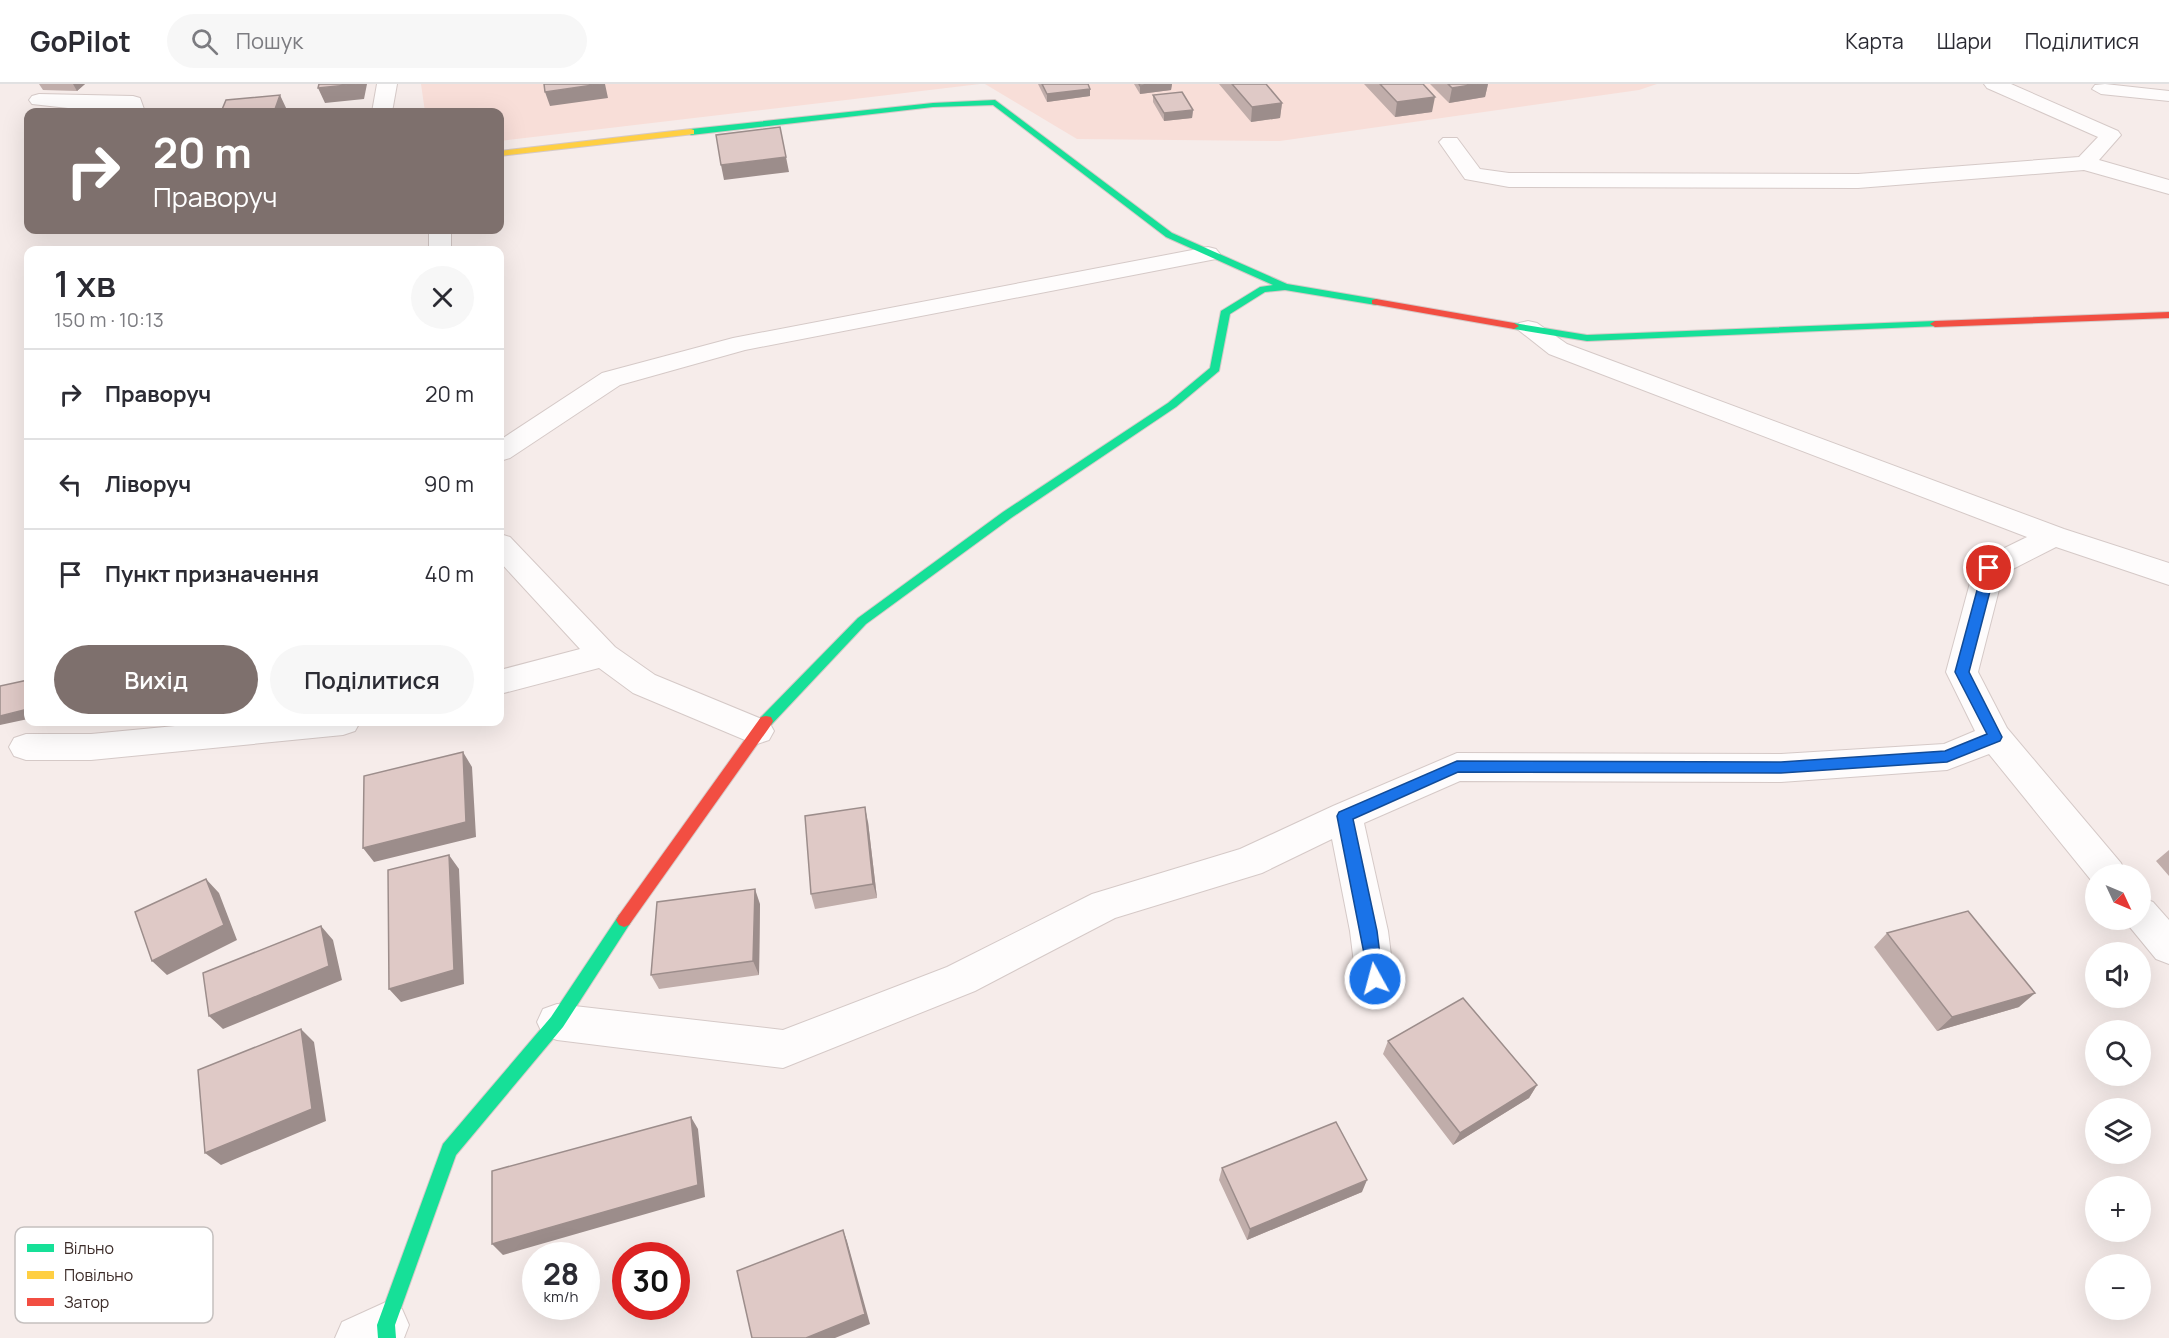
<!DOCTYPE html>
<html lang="uk">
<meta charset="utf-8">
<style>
:root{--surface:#fff;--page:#f7f7f7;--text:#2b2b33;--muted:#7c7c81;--line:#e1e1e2;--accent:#7e706d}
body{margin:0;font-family:Manrope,sans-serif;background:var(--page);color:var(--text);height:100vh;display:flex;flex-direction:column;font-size:22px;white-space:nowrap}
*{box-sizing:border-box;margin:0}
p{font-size:20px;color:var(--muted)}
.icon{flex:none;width:33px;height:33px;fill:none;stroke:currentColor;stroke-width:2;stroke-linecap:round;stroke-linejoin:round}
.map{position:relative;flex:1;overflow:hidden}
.panel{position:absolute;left:24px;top:162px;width:480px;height:480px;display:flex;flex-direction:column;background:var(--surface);border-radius:12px;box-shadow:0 6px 24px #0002}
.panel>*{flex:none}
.banner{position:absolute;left:24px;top:24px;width:480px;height:126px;border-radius:12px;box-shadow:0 6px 24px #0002;background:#7e706d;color:#fff;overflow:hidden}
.needle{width:39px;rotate:134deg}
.buttons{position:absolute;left:2085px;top:780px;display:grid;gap:12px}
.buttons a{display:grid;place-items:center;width:66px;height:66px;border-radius:50%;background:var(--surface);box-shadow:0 6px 24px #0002;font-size:30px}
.speed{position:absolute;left:522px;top:1158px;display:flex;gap:12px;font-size:30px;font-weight:700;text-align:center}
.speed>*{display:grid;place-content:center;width:78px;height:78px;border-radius:50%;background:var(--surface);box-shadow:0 6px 24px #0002;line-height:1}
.speed small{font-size:15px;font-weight:400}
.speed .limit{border:9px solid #d22;background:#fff;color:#111}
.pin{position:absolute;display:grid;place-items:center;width:51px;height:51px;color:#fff;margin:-26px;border:3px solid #fff;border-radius:50%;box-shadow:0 2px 6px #0007}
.me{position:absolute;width:66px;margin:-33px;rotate:353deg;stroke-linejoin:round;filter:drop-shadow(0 0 4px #0008)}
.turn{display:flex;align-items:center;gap:21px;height:126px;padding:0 30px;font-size:27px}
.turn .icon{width:78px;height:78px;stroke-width:2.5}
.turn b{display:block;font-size:42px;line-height:51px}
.round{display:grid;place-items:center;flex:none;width:63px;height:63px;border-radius:32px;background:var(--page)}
.head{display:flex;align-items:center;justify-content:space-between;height:102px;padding:0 30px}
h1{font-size:36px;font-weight:600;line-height:45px}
.button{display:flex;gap:12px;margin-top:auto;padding:12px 30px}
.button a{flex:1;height:69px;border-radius:36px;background:var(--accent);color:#fff;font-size:24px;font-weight:600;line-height:69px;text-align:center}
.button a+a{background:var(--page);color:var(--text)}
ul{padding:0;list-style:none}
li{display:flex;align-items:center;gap:18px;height:90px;padding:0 30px;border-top:2px solid var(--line)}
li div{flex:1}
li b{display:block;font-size:22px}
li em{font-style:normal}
header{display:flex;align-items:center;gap:36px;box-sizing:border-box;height:84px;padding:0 30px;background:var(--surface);border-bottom:2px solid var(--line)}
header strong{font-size:28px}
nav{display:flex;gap:33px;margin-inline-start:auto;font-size:21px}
.search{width:420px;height:54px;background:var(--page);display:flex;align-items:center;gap:15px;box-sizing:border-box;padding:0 21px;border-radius:33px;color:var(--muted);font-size:22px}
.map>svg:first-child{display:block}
.green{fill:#f8ded8}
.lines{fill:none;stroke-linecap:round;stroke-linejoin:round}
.lane-casing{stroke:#d5c9c7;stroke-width:2}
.street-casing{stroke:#d5c9c7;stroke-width:2}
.fast-casing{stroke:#d5c9c7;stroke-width:2}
.slow-casing{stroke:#d5c9c7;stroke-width:2}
.jam-casing{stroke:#d5c9c7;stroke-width:2}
.lane{fill:#fefcfc;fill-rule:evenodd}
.street{fill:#fefcfc;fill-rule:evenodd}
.fast{fill:#16e098;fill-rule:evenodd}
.slow{fill:#ffcf43;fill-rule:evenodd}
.jam{fill:#f24e42;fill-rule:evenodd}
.wall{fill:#c0adaa}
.shaded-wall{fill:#9c8d8b}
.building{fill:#dfc9c6;stroke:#9c8d8b;stroke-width:1.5}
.route{fill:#1a73e8;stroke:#114b97;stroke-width:1.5}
.key{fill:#fff;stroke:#c5c0bf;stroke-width:1.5}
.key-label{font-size:16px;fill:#3d2d2a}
</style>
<header>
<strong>GoPilot</strong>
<div class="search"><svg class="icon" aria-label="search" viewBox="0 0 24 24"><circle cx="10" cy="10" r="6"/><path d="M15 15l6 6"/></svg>Пошук</div>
<nav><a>Карта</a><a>Шари</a><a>Поділитися</a></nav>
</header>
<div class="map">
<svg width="2169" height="1254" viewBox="0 0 2169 1254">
<rect width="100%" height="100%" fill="#f6ecea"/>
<!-- green -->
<path class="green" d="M421,0H980L500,57V28H425Z
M985,0H1657L1639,6L1280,57L1077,55Z"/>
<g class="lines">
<!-- lane casing -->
<g class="lane-casing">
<path id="lane" d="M2105,0L2169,7V17L2101,10L2092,5L2095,1Z"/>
</g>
<!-- street casing -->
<g class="street-casing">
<path id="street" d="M377,0H397L392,28H372Z
M1984,0H2011L2118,47L2121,51L2099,76L2169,96V110L2084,86L1858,104L1509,103L1465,95L1439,58L1443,54H1457L1480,85L1509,89L1858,90L2079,73L2098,53L1987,4Z
M39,10L133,12L140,14L145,28H125L124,24H68L32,20L29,16L32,12Z
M429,146H451V166H429Z
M1208,163L1216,165L1220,170L1216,175L745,266L620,301L510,374L500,377V356L602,289L733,254Z
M1528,237L1537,239L1567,260L2064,445L2169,479V501L2056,463L2003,490L1978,588L2007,644L2121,779L2126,790H2096L2095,801L1989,670L1947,686L1781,698L1460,697L1364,739L1388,847L1394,895L1389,907L1375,912L1361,907L1356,895L1350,847L1332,755L1262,789L1115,834L975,907L783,984L557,956L543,951L537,938L543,925L557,920L783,946L947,883L1092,810L1240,765L1333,722L1457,669L1781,670L1944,660L1975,647L1946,588L1974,484L1978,477L2027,453L1549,270L1516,244L1519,239Z
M500,450L510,453L615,563L655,591L769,638L774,647L769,656L757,660L745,656L633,609L599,584L500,610V586L580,565L500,478Z
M217,638H360L355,647L343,651L91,676H26L14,672L9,663L14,654L26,650H91Z
M2140,813L2153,818L2169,836V880L2156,875L2124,836H2140Z
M386,1218L402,1225L409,1241L404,1254H335L342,1238Z"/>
</g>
<!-- fast casing -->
<g class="fast-casing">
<path id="fast" d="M995,16L1172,149L1287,200L1376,215L1381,218L1376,221L1285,206L1265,208L1230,230L1219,287L1176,323L1011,434L866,540L771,641H761L759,637L761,633L858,534L1003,428L1168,319L1210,284L1221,227L1260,203L1273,201L1166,153L993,21L933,23L691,51L687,48L691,45L933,19Z
M1935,237L1940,240L1939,242L1587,257L1514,245L1509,242L1514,239L1587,251Z
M624,829L629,831L632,836L629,841L563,943L456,1071L395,1241L396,1254H378L377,1241L443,1060L551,933L619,831Z"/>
</g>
<!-- slow casing -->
<g class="slow-casing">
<path id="slow" d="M691,45L694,46V50L500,72V67Z"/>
</g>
<!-- jam casing -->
<g class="jam-casing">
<path id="jam" d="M1376,215L1514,239L1519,242L1514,245L1372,220V216Z
M2169,228V234L1935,243L1930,240L1935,237Z
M766,632L771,633L773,637L771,641L629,841L624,843L619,841L616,836L619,831L761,633Z"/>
</g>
<!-- lane -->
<use href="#lane" class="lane"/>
<!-- street -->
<use href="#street" class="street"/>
<!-- fast -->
<use href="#fast" class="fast"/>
<!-- slow -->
<use href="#slow" class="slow"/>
<!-- jam -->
<use href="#jam" class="jam"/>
</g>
<!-- wall -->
<path class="wall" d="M39,0H85L77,7L43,6Z
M1038,0H1088L1090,12L1047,18Z
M1134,0H1172L1171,6L1140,10Z
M1219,0H1266L1282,19L1280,34L1251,38Z
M1364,0H1423L1432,28L1395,33Z
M1430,0H1488L1485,13L1449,19Z
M1153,11L1193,26L1192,34L1164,37L1153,18Z
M868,738L877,814L815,825L811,810Z
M2169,766V792L2156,777Z
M760,820L759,891L659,905L651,891Z
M1887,849L2019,923L1937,947L1874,863Z
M1388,957L1537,1001L1529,1014L1453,1061L1383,970Z
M1222,1084L1362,1108L1247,1156L1219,1096Z"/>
<!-- shaded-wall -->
<path class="shaded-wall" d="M73,0H85L77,7Z
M357,0H367L364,15L325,19L318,4Z
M600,0H605L608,14L550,22L545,8Z
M1159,0H1172L1171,6L1140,10V2Z
M1477,0H1488L1485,13L1449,19L1452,4Z
M1090,5V12L1047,18V10Z
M280,11L287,26L286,28H274Z
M1435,13L1432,28L1395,33L1397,18Z
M1282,19L1280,34L1251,38L1252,23Z
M1193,26L1192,34L1164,37V29Z
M786,73L789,88L724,96L721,81Z
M28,625V635L0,641V632Z
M463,668L472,683L476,753L374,778L363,764Z
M865,723L868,738L877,814L873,800Z
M449,771L459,785L464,900L401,918L389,905Z
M206,795L219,809L237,856L167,891L152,877Z
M755,805L760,820L759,891L753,877Z
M321,842L333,856L342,896L223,945L209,932Z
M2035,909L2019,923L1937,947L1952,933Z
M301,945L314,958L326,1037L221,1081L205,1069Z
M1537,1001L1529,1014L1453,1061L1460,1049Z
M691,1033L698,1045L705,1113L503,1171L492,1160Z
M1367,1096L1362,1108L1247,1156L1250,1145Z
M843,1146L847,1157L870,1240L835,1254H806Z"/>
<!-- building -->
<path class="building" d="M319,0H357L318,4Z
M544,0H600L545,8Z
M1042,0H1088L1090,5L1047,10Z
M1139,0H1159L1140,2Z
M1232,0H1266L1282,19L1252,23Z
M1380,0H1423L1435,13L1397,18Z
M1448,0H1477L1452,4Z
M1182,8L1193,26L1164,29L1153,11Z
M280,11L274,28H221L226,16Z
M780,43L786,73L721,81L716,51Z
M28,596V625L0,632V602Z
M463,668L466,738L363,764L364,692Z
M865,723L873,800L811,810L805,732Z
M449,771L454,886L389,905L388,786Z
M206,795L224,841L152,877L135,828Z
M755,805L753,877L651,891L657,818Z
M1968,827L2035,909L1952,933L1887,849Z
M321,842L329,882L209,932L203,889Z
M1463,914L1537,1001L1460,1049L1388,957Z
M301,945L312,1025L205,1069L198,986Z
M691,1033L698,1101L492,1160V1087Z
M1336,1038L1367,1096L1250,1145L1222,1084Z
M843,1146L865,1230L806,1254H752L737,1187Z"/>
<!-- route -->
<path class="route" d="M1989,480L1996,484L1969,588L2002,653L2000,657L1947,678L1781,689L1458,688L1353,735L1377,847L1383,895L1381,900H1370L1337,732L1339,728L1457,677L1781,678L1945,667L1987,650L1955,588L1983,484Z"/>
<!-- legend -->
<rect x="15" y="1143" width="198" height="96" rx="9" class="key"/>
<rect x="27" y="1160" width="27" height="8" fill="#16e098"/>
<rect x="27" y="1187" width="27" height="8" fill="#ffcf43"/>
<rect x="27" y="1214" width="27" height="8" fill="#f24e42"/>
<g class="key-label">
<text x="64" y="1170">Вільно</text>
<text x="64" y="1197">Повільно</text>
<text x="64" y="1224">Затор</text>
</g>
</svg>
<div class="buttons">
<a><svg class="needle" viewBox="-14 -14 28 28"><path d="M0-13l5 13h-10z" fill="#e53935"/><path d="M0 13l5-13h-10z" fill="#7c7c81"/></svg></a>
<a><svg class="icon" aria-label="sound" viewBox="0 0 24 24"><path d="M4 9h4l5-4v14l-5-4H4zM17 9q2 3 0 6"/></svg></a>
<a><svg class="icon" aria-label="search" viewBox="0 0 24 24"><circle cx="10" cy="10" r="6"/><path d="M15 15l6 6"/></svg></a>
<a><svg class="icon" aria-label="layers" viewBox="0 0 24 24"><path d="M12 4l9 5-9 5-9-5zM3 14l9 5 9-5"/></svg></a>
<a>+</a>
<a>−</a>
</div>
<div class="speed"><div>28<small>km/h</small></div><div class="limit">30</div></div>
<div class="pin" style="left:1989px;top:484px;background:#d93025"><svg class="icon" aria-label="arrive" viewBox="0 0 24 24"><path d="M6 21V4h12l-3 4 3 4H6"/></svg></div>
<svg class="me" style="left:1375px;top:895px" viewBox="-20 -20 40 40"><circle r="17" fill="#1a73e8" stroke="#fff" stroke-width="3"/><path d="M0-11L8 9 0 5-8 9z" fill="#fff"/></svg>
<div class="banner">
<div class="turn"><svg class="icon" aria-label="right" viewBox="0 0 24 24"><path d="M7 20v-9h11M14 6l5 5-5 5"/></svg><div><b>20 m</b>Праворуч</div></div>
</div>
<section class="panel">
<div class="head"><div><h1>1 хв</h1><p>150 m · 10:13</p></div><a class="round"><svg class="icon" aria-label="close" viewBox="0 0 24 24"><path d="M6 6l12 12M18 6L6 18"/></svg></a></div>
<ul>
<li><svg class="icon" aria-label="right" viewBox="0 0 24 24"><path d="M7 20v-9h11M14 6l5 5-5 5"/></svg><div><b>Праворуч</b></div><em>20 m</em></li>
<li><svg class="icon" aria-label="left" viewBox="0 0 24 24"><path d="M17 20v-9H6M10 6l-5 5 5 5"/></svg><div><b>Ліворуч</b></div><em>90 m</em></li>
<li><svg class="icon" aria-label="arrive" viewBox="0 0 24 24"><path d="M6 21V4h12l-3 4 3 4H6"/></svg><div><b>Пункт призначення</b></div><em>40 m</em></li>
</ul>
<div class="button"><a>Вихід</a><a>Поділитися</a></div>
</section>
</div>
